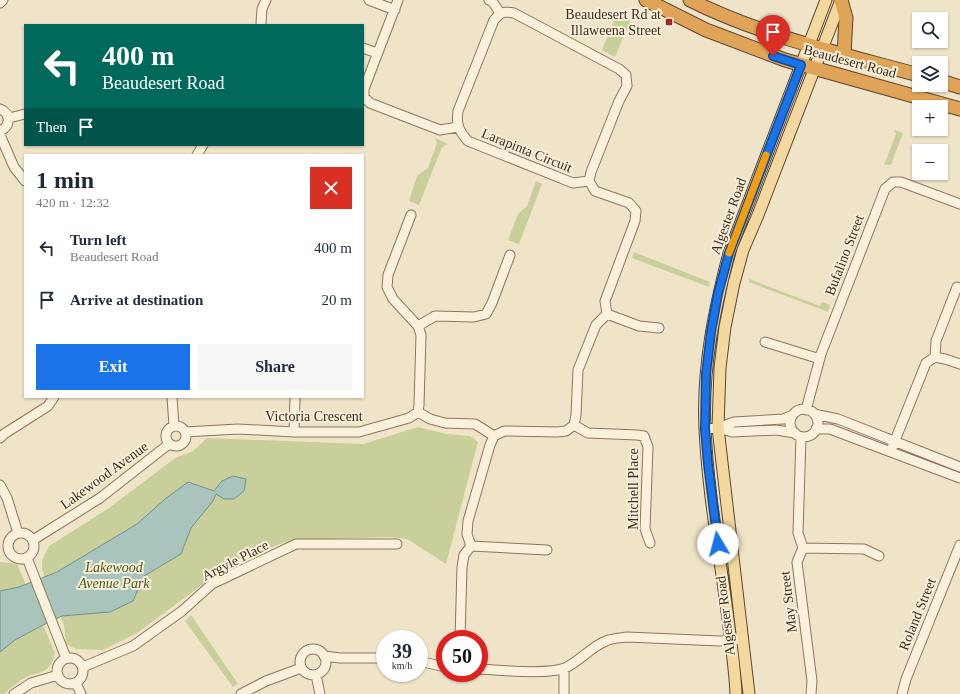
<!DOCTYPE html>
<meta charset="utf-8">
<style>
:root{--surface:#fff;--page:#f6f6f7;--text:#1f2937;--muted:#747a83;--accent:#1a73e8}
body{margin:0;font-family:Georgia,serif;background:var(--page);color:var(--text);height:100vh;display:flex;flex-direction:column;font-size:15px;white-space:nowrap}
*{box-sizing:border-box;margin:0}
p{font-size:13px;color:var(--muted)}
.icon{flex:none;width:22px;height:22px;fill:none;stroke:currentColor;stroke-width:2;stroke-linecap:round;stroke-linejoin:round}
.map{position:relative;flex:1;overflow:hidden}
.sheet{position:absolute;left:24px;top:154px;width:340px;height:244px;display:flex;flex-direction:column;background:var(--surface);border-radius:0px;box-shadow:0 1px 3px #0004}
.sheet>*{flex:none}
.banner{position:absolute;left:24px;top:24px;width:340px;height:122px;border-radius:0px;box-shadow:0 1px 3px #0004;background:#00695c;color:#fff;overflow:hidden}
.fabs{position:absolute;left:912px;top:12px;display:grid;gap:8px}
.fabs a{display:grid;place-items:center;width:36px;height:36px;border-radius:0px;background:var(--surface);box-shadow:0 1px 3px #0004;font-size:20px}
.speed{position:absolute;left:376px;top:630px;display:flex;gap:8px;font-size:20px;font-weight:700;text-align:center}
.speed>*{display:grid;place-content:center;width:52px;height:52px;border-radius:50%;background:var(--surface);box-shadow:0 1px 3px #0004;line-height:1}
.speed small{font-size:10px;font-weight:400}
.speed .limit{border:6px solid #d22;background:#fff;color:#111}
.pin{position:absolute;display:grid;place-items:center;width:34px;height:34px;color:#fff;margin:-41px -17px;border-radius:50% 50% 50% 0;rotate:-45deg;box-shadow:0 0 4px #0007}
.pin .icon{rotate:45deg}
.me{position:absolute;width:44px;margin:-22px;rotate:352deg;stroke-linejoin:round;filter:drop-shadow(0 0 3px #0008)}
.turn{display:flex;align-items:center;gap:14px;height:84px;padding:0 12px;font-size:18px}
.turn .icon{width:52px;height:52px;stroke-width:2.5}
.turn b{display:block;font-size:28px;line-height:34px}
.then{display:flex;align-items:center;height:38px;padding:0 12px;background:#0003;gap:8px;font-size:15px}
.round{display:grid;place-items:center;flex:none;width:42px;height:42px;border-radius:0px;background:var(--page)}
.head{display:flex;align-items:center;justify-content:space-between;height:68px;padding:0 12px}
h1{font-size:24px;font-weight:600;line-height:30px}
.button{display:flex;gap:8px;margin-top:auto;padding:8px 12px}
.button a{flex:1;height:46px;border-radius:0px;background:var(--accent);color:#fff;font-size:16px;font-weight:600;line-height:46px;text-align:center}
.button a+a{background:var(--page);color:var(--text)}
ul{padding:0;list-style:none}
li{display:flex;align-items:center;gap:12px;height:52px;padding:0 12px}
li div{flex:1}
li b{display:block;font-size:15px}
li em{font-style:normal}
.map>svg:first-child{display:block}
.green{fill:#c9cf9b}
.water{fill:#a9c4bc;stroke:#6f938a}
.lines{fill:none;stroke-linecap:round;stroke-linejoin:round}
.minor-casing{stroke:#8d765c;stroke-width:11}
.major-casing{stroke:#5b4430;stroke-width:13}
.highway-casing{stroke:#5b4430;stroke-width:15}
.minor{stroke:#faf1dc;stroke-width:9}
.major{stroke:#f3d9a0;stroke-width:11}
.highway{stroke:#e0a458;stroke-width:13}
.route-casing{stroke:#114b97;stroke-width:10}
.route{stroke:#1a73e8;stroke-width:7}
.slow{stroke:#f59e0b;stroke-width:7}
.poi-dot{fill:#9e2a2b;stroke:#f7eed8;stroke-width:1.5}
.labels{text-anchor:middle;stroke-width:4;stroke-linejoin:round;paint-order:stroke}
.poi-label{font-size:14px;fill:#3d2e20;stroke:#f7eed8;text-anchor:end}
.street-label{font-size:14px;fill:#3d2e20;stroke:#f7eed8}
.park-label{font-size:14px;font-style:italic;fill:#4d5a26;stroke:#f7eed8}
</style>
<div class="map">
<svg width="960" height="694" viewBox="0 0 960 694">
<rect width="100%" height="100%" fill="#f0e4c8"/>
<!-- green -->
<path class="green" d="M617,12L631,19L615,57L602,50Z
M894,130L903,133L891,165H884L896,134Z
M435,138L448,144L442,147L419,205L409,201L417,176L428,168L437,143Z
M536,181L542,184L519,244L508,240L518,214L527,206Z
M634,252L710,282L709,287L632,258Z
M749,279L820,306L822,302L830,305L828,312L749,282Z
M418,427L447,434L470,436L478,442L446,564L407,539L391,537L291,540L236,560L137,633L103,650L76,649L66,644L64,625L42,570V560L49,546L109,508L175,458L193,451L207,438L363,444Z
M0,562L17,564L55,653C49,678 38,669 21,680C15,684 9,689 4,694H0Z
M191,615L238,684L233,687L185,621Z"/>
<!-- water -->
<path class="water" d="M233,476L246,479L244,491L234,499H224L216,494L213,501L191,528L181,554L144,576L133,601L110,612L62,616L41,626L15,640L0,652V591L19,587L57,572L137,524L165,499L188,482L214,491L222,481Z"/>
<g class="lines">
<!-- minor casing -->
<g class="minor-casing">
<path id="minor" d="M369,0L395,10
M398,0L364,89V97L370,103L440,130L458,127
M489,0L492,1L500,13
M0,3L3,0
M261,23L262,9L266,0
M363,48L377,53
M0,109C11,113 11,126 0,131
M9,118L25,114
M0,135L14,167L25,181
M197,155L203,145
M607,314L639,326L659,328
M418,326L435,316L474,317L486,314L492,303L510,255
M765,342L820,359
M935,357L936,341L957,287
M172,397L174,426
M790 423a14 14 0 1 1 28 0a14 14 0 1 1-28 0Z
M806,410L821,354L885,189L893,182H901L960,204
M418,412L430,419L445,423L475,424L494,436
M814,414L838,419L960,467
M574,425L588,433L637,435L644,436L648,447L645,529L650,543
M166 436a10 10 0 1 1 20 0a10 10 0 1 1-20 0Z
M718,428L732,432L776,430L795,433
M705,429L718,428L734,422L783,419L793,415
M816,429H830L960,478
M185,432L238,429L294,432H359L409,418L418,412L419,405L421,335L418,326L393,299L387,287L388,275L411,215
M294,432L295,397
M801,437L798,533L803,548L797,562L812,681L811,694
M0,438L4,434L48,406L54,397
M892,448L926,363L935,357L945,359L960,364
M0,485L7,498L18,533
M8 546a13 13 0 1 1 26 0a13 13 0 1 1-26 0Z
M33,540L100,498L169,444
M471,546L547,550
M803,548L864,549L879,556
M27,558L66,658
M460,639L462,567L464,555L471,546L467,534L468,521L490,445L494,436L504,431L557,432L566,431L574,425L576,415L578,370L596,325L607,314L605,301L635,221L636,211L629,203L595,191L589,181L573,183L468,141C459,131 456,125 458,111L494,20C501,12 503,11 514,13L619,69L626,75L627,86L619,101L591,172L589,181
M300 662a13 13 0 1 1 26 0a13 13 0 1 1-26 0Z
M324,656L340,658H385
M57 671a13 13 0 1 1 26 0a13 13 0 1 1-26 0Z
M419,661L445,667
M83,667L133,646L182,611L212,584L296,544H397
M564,668V694
M479,669C501,670 546,675 565,668C580,661 592,646 606,641C613,638 620,638 627,637L720,641L736,640
M316,675L320,694
M76,683L81,694
M14,694L31,683L58,675
M241,694L266,681L301,668
M902,694L906,679L960,545"/>
</g>
<!-- major casing -->
<g class="major-casing">
<path id="major" d="M736,694C735,669 731,644 728,619C720,556 708,493 705,429C702,369 714,311 729,253L826,0
M749,694L718,428L720,368L725,327L734,283L743,250L758,215L841,0"/>
</g>
<!-- highway casing -->
<g class="highway-casing">
<path id="highway" d="M646,0L706,30L785,60L960,109
M690,0C762,36 842,54 919,75
M841,0L846,18L844,54
M941,81L960,87"/>
</g>
<!-- minor -->
<use href="#minor" class="minor"/>
<!-- major -->
<use href="#major" class="major"/>
<!-- highway -->
<use href="#highway" class="highway"/>
</g>
<g class="lines">
<!-- route casing -->
<g class="route-casing">
<path id="route" d="M718,544L708,464L705,429L706,374L711,332L718,294L729,253L801,65L773,56"/>
</g>
<!-- route -->
<use href="#route" class="route"/>
<!-- slow -->
<path class="slow" d="M729,253L766,155"/>
</g>
<!-- markers -->
<rect class="poi-dot" x="665" y="18" width="8" height="8" rx="2"/>
<g class="labels">
<!-- poi labels -->
<g class="poi-label">
<text x="661" y="19">Beaudesert Rd at<tspan x="661" dy="16">Illaweena Street</tspan></text>
</g>
<!-- street labels -->
<g class="street-label">
<text transform="translate(850 61) rotate(15)" y="5">Beaudesert Road</text>
<text transform="translate(527 150) rotate(22)" y="5">Larapinta Circuit</text>
<text transform="translate(728 216) rotate(-70)" y="5">Algester Road</text>
<text transform="translate(844 255) rotate(-69)" y="5">Bufalino Street</text>
<text x="314" y="421">Victoria Crescent</text>
<text transform="translate(104 475) rotate(-36)" y="5">Lakewood Avenue</text>
<text transform="translate(633 489) rotate(-90)" y="5">Mitchell Place</text>
<text transform="translate(235 560) rotate(-27)" y="5">Argyle Place</text>
<text transform="translate(788 602) rotate(-97)" y="5">May Street</text>
<text transform="translate(917 614) rotate(-68)" y="5">Roland Street</text>
<text transform="translate(725 616) rotate(-97)" y="5">Algester Road</text>
</g>
<!-- park labels -->
<g class="park-label">
<text x="114" y="572">Lakewood<tspan x="114" dy="16">Avenue Park</tspan></text>
</g>
</g>
</svg>
<div class="fabs">
<a><svg class="icon" aria-label="search" viewBox="0 0 24 24"><circle cx="10" cy="10" r="6"/><path d="M15 15l6 6"/></svg></a>
<a><svg class="icon" aria-label="layers" viewBox="0 0 24 24"><path d="M12 4l9 5-9 5-9-5zM3 14l9 5 9-5"/></svg></a>
<a>+</a>
<a>−</a>
</div>
<div class="speed"><div>39<small>km/h</small></div><div class="limit">50</div></div>
<div class="pin" style="left:773px;top:56px;background:#d93025"><svg class="icon" aria-label="arrive" viewBox="0 0 24 24"><path d="M6 21V4h12l-3 4 3 4H6"/></svg></div>
<svg class="me" style="left:718px;top:544px" viewBox="-20 -20 40 40"><circle r="19" fill="#fff"/><path d="M0-13L10 11 0 6-10 11z" fill="#1a73e8"/></svg>
<div class="banner">
<div class="turn"><svg class="icon" aria-label="left" viewBox="0 0 24 24"><path d="M17 20v-9H6M10 6l-5 5 5 5"/></svg><div><b>400 m</b>Beaudesert Road</div></div>
<div class="then">Then<svg class="icon" aria-label="arrive" viewBox="0 0 24 24"><path d="M6 21V4h12l-3 4 3 4H6"/></svg></div>
</div>
<section class="sheet">
<div class="head"><div><h1>1 min</h1><p>420 m · 12:32</p></div><a class="round" style="background:#d93025;color:#fff"><svg class="icon" aria-label="close" viewBox="0 0 24 24"><path d="M6 6l12 12M18 6L6 18"/></svg></a></div>
<ul>
<li><svg class="icon" aria-label="left" viewBox="0 0 24 24"><path d="M17 20v-9H6M10 6l-5 5 5 5"/></svg><div><b>Turn left</b><p>Beaudesert Road</p></div><em>400 m</em></li>
<li><svg class="icon" aria-label="arrive" viewBox="0 0 24 24"><path d="M6 21V4h12l-3 4 3 4H6"/></svg><div><b>Arrive at destination</b></div><em>20 m</em></li>
</ul>
<div class="button"><a>Exit</a><a>Share</a></div>
</section>
</div>
